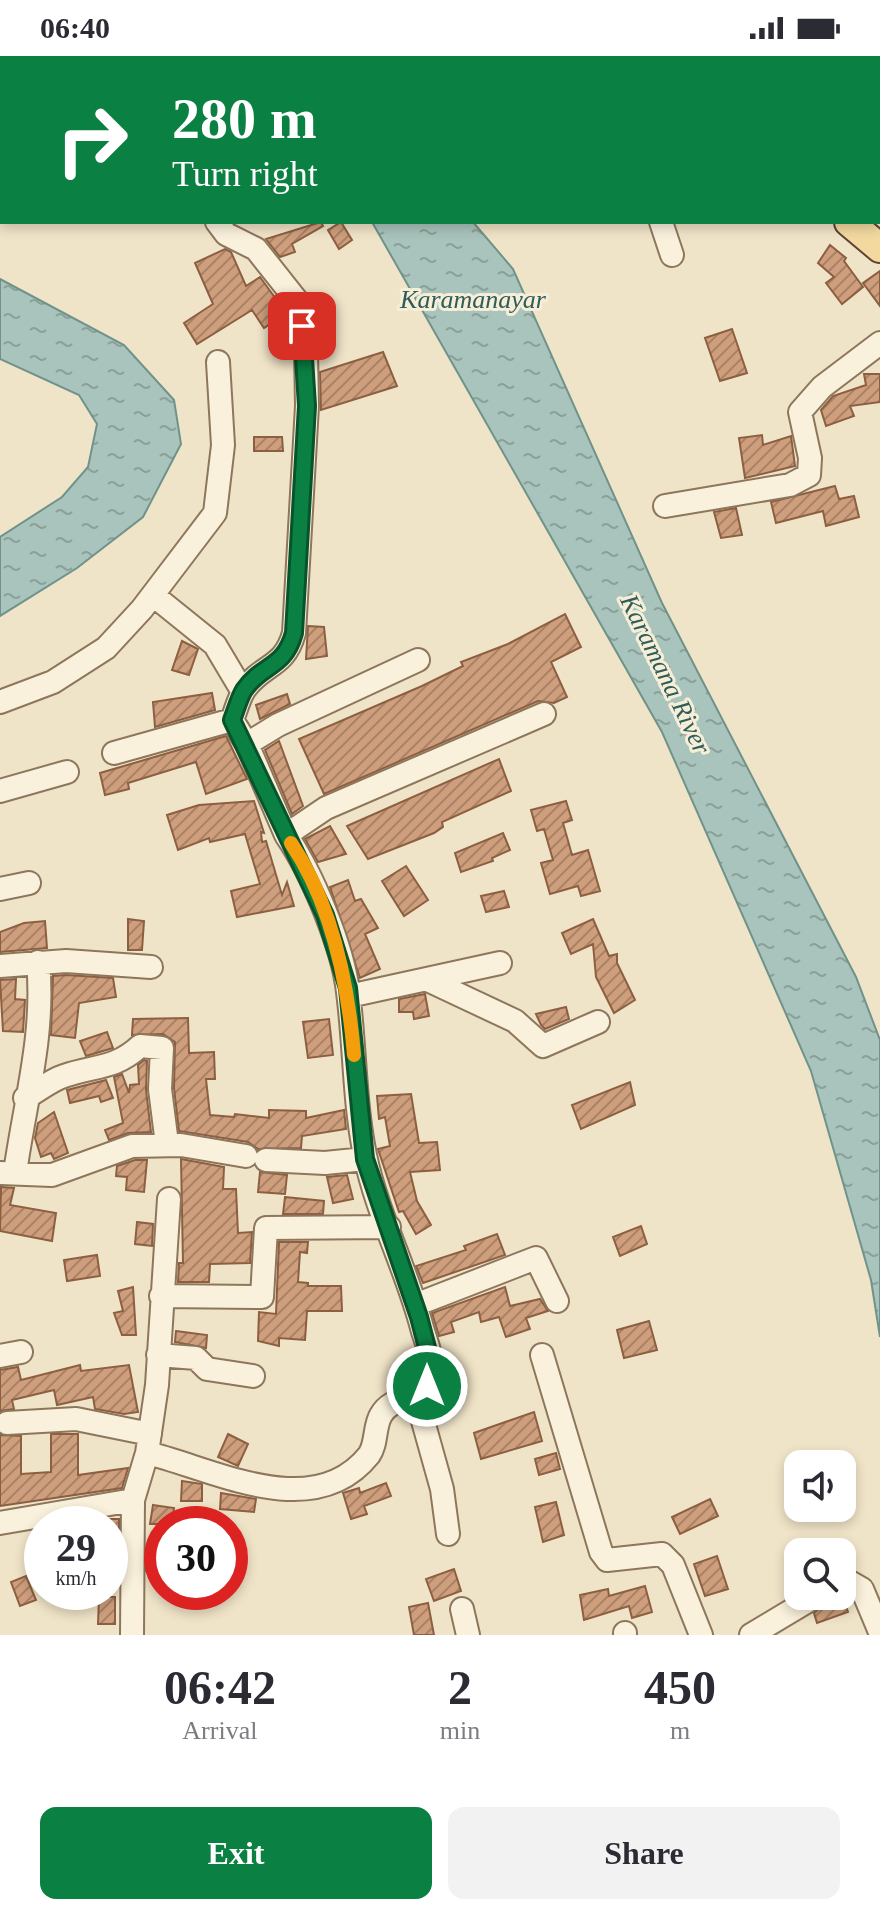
<!DOCTYPE html>
<style>
:root{--surface:#fff;--page:#f2f2f3;--text:#2b2b33;--muted:#7c7c81;--accent:#0b8043}
body{margin:0;font-family:"Times New Roman",serif;background:var(--page);color:var(--text);height:100vh;display:flex;flex-direction:column;font-size:30px;white-space:nowrap}
*{box-sizing:border-box;margin:0}
p{font-size:26px;color:var(--muted)}
.icon{flex:none;width:44px;height:44px;fill:none;stroke:currentColor;stroke-width:2;stroke-linecap:round;stroke-linejoin:round}
.map{position:relative;height:1579px;overflow:hidden}
.side{display:flex;flex-direction:column;background:var(--surface);flex:1}
.side>*{flex:none}
.hud{position:absolute;left:0px;top:0px;width:880px;height:168px;box-shadow:0 4px 12px #0003;background:#0b8043;color:#fff;overflow:hidden}
.tools{position:absolute;left:784px;top:1394px;display:grid;gap:16px}
.tools a{display:grid;place-items:center;width:72px;height:72px;border-radius:16px;background:var(--surface);box-shadow:0 4px 12px #0003;font-size:40px}
.speed{position:absolute;left:24px;top:1450px;display:flex;gap:16px;font-size:40px;font-weight:700;text-align:center}
.speed>*{display:grid;place-content:center;width:104px;height:104px;border-radius:50%;background:var(--surface);box-shadow:0 4px 12px #0003;line-height:1}
.speed small{font-size:20px;font-weight:400}
.speed .limit{border:12px solid #d22;background:#fff;color:#111}
.pin{position:absolute;display:grid;place-items:center;width:68px;height:68px;color:#fff;margin:-34px;border-radius:16px;box-shadow:0 4px 12px #0006}
.me{position:absolute;width:88px;margin:-44px;rotate:0deg;stroke-linejoin:round;filter:drop-shadow(0 0 6px #0008)}
.turn{display:flex;align-items:center;gap:28px;height:168px;padding:0 40px;font-size:36px}
.turn .icon{width:104px;height:104px;stroke-width:2.5}
.turn b{display:block;font-size:56px;line-height:68px}
.eta{display:flex;justify-content:space-evenly;align-items:center;height:136px;text-align:center}
.eta b{font-size:48px;font-weight:700;line-height:56px}
.button{display:flex;gap:16px;margin-top:auto;padding:16px 40px}
.button a{flex:1;height:92px;border-radius:16px;background:var(--accent);color:#fff;font-size:32px;font-weight:700;line-height:92px;text-align:center}
.button a+a{background:var(--page);color:var(--text)}
.status{display:flex;justify-content:space-between;align-items:center;height:56px;padding:0 40px;background:var(--surface);direction:ltr}
.status svg{height:22px;fill:currentColor}
.map>svg:first-child{display:block}
.water{fill:url(#water-ripples);stroke:#6f938a;stroke-width:2}
.building{fill:url(#building-hatch);stroke:#8d5f41;stroke-width:2}
.lines{fill:none;stroke-linecap:round;stroke-linejoin:round}
.minor-casing{stroke:#8d765c;stroke-width:26}
.major-casing{stroke:#5b4430;stroke-width:32}
.minor{stroke:#faf1dc;stroke-width:22}
.major{stroke:#f3d9a0;stroke-width:28}
.route-casing{stroke:#07532c;stroke-width:20}
.route{stroke:#0b8043;stroke-width:14}
.slow{stroke:#f59e0b;stroke-width:14}
.labels{text-anchor:middle;stroke-width:6;stroke-linejoin:round;paint-order:stroke}
.water-label{font-size:26px;font-style:italic;fill:#2f5d5a;stroke:#f7eed8}
</style>
<div class="status"><b>06:40</b><svg viewBox="0 0 49 12"><path d="M0 12V9h3v3zM5 12V6h3v6zM10 12V3h3v9zM15 12V0h3v12zM26 1h20v11H26zM47 4h2v5h-2z"/></svg></div>
<div class="map">
<svg width="880" height="1579" viewBox="0 0 880 1579">
<defs>
<pattern id="water-ripples" width="26" height="14" patternUnits="userSpaceOnUse" patternTransform="scale(2)"><rect width="26" height="14" fill="#a9c4bc"/><path d="M2 4q2-2 4 0t4 0M15 11q2-2 4 0t4 0" fill="none" stroke="#8ba098"/></pattern>
<pattern id="building-hatch" width="6" height="6" patternUnits="userSpaceOnUse" patternTransform="scale(2)"><rect width="6" height="6" fill="#cf9f7d"/><path d="M-1 1l2-2M0 6l6-6M5 7l2-2" fill="none" stroke="#a98266"/></pattern>
</defs>
<rect width="100%" height="100%" fill="#f0e4c8"/>
<!-- water -->
<path class="water" d="M372,166H473L513,213L662,547L856,921L880,984V1281L871,1224L811,1015L662,676Z
M0,223L124,289L174,344L181,388L143,461L77,512L0,560V481L62,441L88,411L97,368L79,339L0,303Z"/>
<!-- building -->
<path class="building" d="M321,166L323,170L292,188L295,196L280,201L266,183Z
M341,166L352,184L339,193L328,174Z
M830,189L846,202L844,205L863,231L842,248L826,227L834,221L818,207Z
M225,193L231,196L246,230L260,221L286,257L264,272L252,254L197,288L184,267L213,248L195,207Z
M880,215V250L863,227Z
M732,273L747,317L720,325L705,282Z
M383,296L397,330L321,354L320,316Z
M864,318H880V346L850,350L854,360L826,370L821,354L833,340L866,329Z
M762,379L763,389L791,380L795,410L745,422L739,382Z
M254,381H282L283,395H254Z
M835,430L839,443L854,440L859,461L826,470L823,455L776,467L771,446Z
M736,452L742,479L721,482L714,456Z
M565,558L581,591L551,606L567,641L554,647L538,645L324,738L299,683L422,630L463,610L461,606L508,588Z
M308,570L324,571L327,600L306,603Z
M182,585L198,593L189,619L172,614Z
M212,637L215,654L155,671L153,646Z
M287,638L290,648L260,663L256,649Z
M226,680L247,723L206,738L196,706L128,727L129,733L105,739L100,717Z
M279,685L303,750L292,758L265,694Z
M499,703L511,735L442,766L443,771L434,777L368,803L347,770Z
M254,745L264,777L261,776L262,786L266,785L282,839L287,826L294,850L237,861L231,835L260,828L245,778L210,786L209,782L178,794L167,759L199,749Z
M566,745L572,764L563,767L572,799L588,794L600,835L581,840L578,830L550,838L541,807L553,804L544,773L537,775L531,754Z
M330,770L346,798L318,806L305,783Z
M503,777L510,794L492,802L493,805L461,816L455,797Z
M406,810L428,844L404,860L382,825Z
M348,824L355,845L361,843L378,872L365,878L380,913L360,922L330,831Z
M504,835L509,851L486,856L481,840Z
M128,863L144,865L142,894H128Z
M593,863L609,900L617,898V907L635,944L614,957L596,921L593,888L571,898L562,877Z
M45,865L47,892L0,896V876L24,867Z
M66,919L113,922L116,941L79,947L75,982L51,979L53,920Z
M16,923L15,943L25,944L23,976L3,975L0,924Z
M425,938L429,960L414,963L413,956H399V943Z
M566,951L569,963L545,973L541,969L536,958Z
M188,962L189,997L214,996L215,1023H206L210,1059L234,1061L235,1058L269,1062V1054L306,1055V1062L344,1054L346,1073L302,1080L301,1092L258,1093L248,1086L179,1075L174,1032L175,986L163,978L132,979L133,963Z
M329,963L333,999L308,1002L303,966Z
M107,976L113,992L86,1000L80,985Z
M144,1004L147,1005L146,1034L151,1076L128,1077L109,1084L105,1074L123,1067L114,1021L122,1018L129,1037L130,1029L139,1028L138,1009Z
M106,1024L113,1042L101,1046L99,1040L70,1047L67,1034Z
M630,1026L635,1049L581,1073L572,1049Z
M411,1038L419,1087L437,1086L440,1114L410,1116L417,1145L431,1169L416,1178L403,1155L399,1156L378,1093L390,1090L385,1061L379,1063L377,1040Z
M54,1056L68,1097L54,1103L51,1097L41,1101L35,1082L38,1067Z
M181,1103L224,1111L223,1133H236L238,1177L252,1176L250,1207L210,1208L209,1226H178L179,1207H183Z
M135,1104H147L144,1136L126,1134L127,1121L116,1120L117,1110Z
M260,1116L287,1119L285,1138L258,1136Z
M347,1119L353,1143L333,1147L327,1121Z
M1,1131L14,1132L10,1149L56,1157L52,1185L0,1175Z
M285,1141L324,1145L323,1158H283Z
M137,1166L153,1168L152,1190L135,1188Z
M641,1170L647,1188L620,1200L613,1181Z
M497,1178L505,1199L423,1227L416,1210L466,1194L464,1190Z
M279,1186H308L307,1197L300,1196L298,1226L308,1227V1230H341L342,1255H307L305,1284L279,1282V1290L258,1285L259,1256L276,1258Z
M97,1199L100,1220L67,1225L64,1204Z
M133,1231L136,1279H122L114,1257L123,1255L118,1235Z
M505,1231L510,1250L540,1243L548,1255L526,1262L530,1273L506,1281L499,1261L481,1266L479,1256L451,1266L454,1276L439,1280L432,1257Z
M649,1265L657,1294L624,1302L617,1274Z
M176,1275L207,1279L206,1292L175,1286Z
M80,1309L81,1315L129,1309L138,1356L124,1358L95,1353L93,1341L57,1349L54,1334L12,1344L14,1353L0,1355V1314L18,1311L21,1324Z
M534,1356L542,1385L481,1403L474,1377Z
M51,1378H78V1419L128,1412L122,1432L0,1450V1379L21,1380V1418L51,1416Z
M228,1378L248,1388L238,1410L218,1401Z
M556,1397L560,1413L539,1419L535,1403Z
M182,1425L202,1428V1445H181Z
M386,1427L391,1440L364,1450L367,1458L351,1463L343,1437L359,1432L360,1437Z
M221,1437L256,1443L254,1456L220,1453Z
M710,1443L718,1460L680,1478L672,1461Z
M556,1446L564,1479L543,1486L535,1451Z
M153,1449L174,1452L172,1468H150Z
M110,1463H119V1490H110Z
M162,1497V1514L146,1515L147,1498Z
M717,1500L728,1533L705,1540L694,1508Z
M454,1513L461,1535L434,1545L426,1523Z
M26,1520L36,1544L20,1550L11,1526Z
M645,1530L652,1556L632,1562L629,1550L584,1564L580,1539L608,1533L609,1540Z
M99,1541H115V1568H98Z
M843,1541L848,1556L817,1567L814,1557L829,1544Z
M428,1547L434,1579H414L409,1551Z"/>
<g class="lines">
<!-- minor casing -->
<g class="minor-casing">
<path id="minor" d="M732,2L734,0
M217,166L226,178L256,193L298,246L306,295L307,350L294,577C284,613 263,607 244,634C239,642 236,654 232,664
M661,166L672,199
M665,450L790,429L809,419L810,402L800,356L822,331L880,287
M153,539L215,589L243,636
M0,646L53,626L106,592L142,553L215,457L223,389L218,306
M247,688L278,669L418,604
M114,697L232,664L247,688L286,779
M0,735L67,716
M0,833L29,827
M0,910L66,905L151,911
M430,925L515,965L543,990L598,966
M349,940L500,907
M25,1042C38,1035 51,1024 64,1020C94,1009 114,1014 140,990L162,992L160,1033L167,1088
M266,1104L325,1107L365,1103
M0,1117L52,1119L132,1090L181,1089L246,1100
M15,1117C25,1045 45,979 38,906
M161,1240L262,1241L266,1172L389,1171
M415,1249L536,1202L557,1245
M158,1299L196,1302L207,1313L253,1320
M542,1299L601,1496L607,1504L662,1498L673,1509L701,1579
M0,1300L21,1296
M416,1340L442,1433L448,1478
M7,1367L76,1363L150,1378
M147,1397L157,1329L169,1143
M0,1467L133,1444L147,1397C212,1412 313,1469 369,1399C377,1388 374,1370 381,1359C395,1334 433,1350 431,1307C431,1296 425,1283 422,1272C407,1214 377,1158 365,1099C354,1046 355,990 348,936C343,891 312,817 286,779L326,752L544,658
M842,1527L848,1525L862,1533L880,1576
M462,1553L468,1579
M625,1577V1579
M132,1579L133,1444
M751,1579L816,1540"/>
</g>
<!-- major casing -->
<g class="major-casing">
<path id="major" d="M616,0L619,2
M849,166L880,192"/>
</g>
<!-- minor -->
<use href="#minor" class="minor"/>
<!-- major -->
<use href="#major" class="major"/>
</g>
<g class="lines">
<!-- route casing -->
<g class="route-casing">
<path id="route" d="M302,270L307,350L294,577C284,613 263,607 244,634C239,642 236,654 232,664L325,859L348,932L365,1103L419,1261L431,1307L427,1330"/>
</g>
<!-- route -->
<use href="#route" class="route"/>
<!-- slow -->
<path class="slow" d="M291,787C332,848 348,927 354,999"/>
</g>
<g class="labels">
<!-- water labels -->
<g class="water-label">
<text x="473" y="252">Karamanayar</text>
<text transform="translate(666 618) rotate(64)" y="9">Karamana River</text>
</g>
</g>
</svg>
<div class="tools">
<a><svg class="icon" aria-label="sound" viewBox="0 0 24 24"><path d="M4 9h4l5-4v14l-5-4H4zM17 9q2 3 0 6"/></svg></a>
<a><svg class="icon" aria-label="search" viewBox="0 0 24 24"><circle cx="10" cy="10" r="6"/><path d="M15 15l6 6"/></svg></a>
</div>
<div class="speed"><div>29<small>km/h</small></div><div class="limit">30</div></div>
<div class="pin" style="left:302px;top:270px;background:#d93025"><svg class="icon" aria-label="arrive" viewBox="0 0 24 24"><path d="M6 21V4h12l-3 4 3 4H6"/></svg></div>
<svg class="me" style="left:427px;top:1330px" viewBox="-20 -20 40 40"><circle r="17" fill="#0b8043" stroke="#fff" stroke-width="3"/><path d="M0-11L8 9 0 5-8 9z" fill="#fff"/></svg>
<div class="hud">
<div class="turn"><svg class="icon" aria-label="right" viewBox="0 0 24 24"><path d="M7 20v-9h11M14 6l5 5-5 5"/></svg><div><b>280 m</b>Turn right</div></div>
</div>
</div>
<section class="side">
<div class="eta">
<div><b>06:42</b><p>Arrival</p></div>
<div><b>2</b><p>min</p></div>
<div><b>450</b><p>m</p></div>
</div>
<div class="button"><a>Exit</a><a>Share</a></div>
</section>
